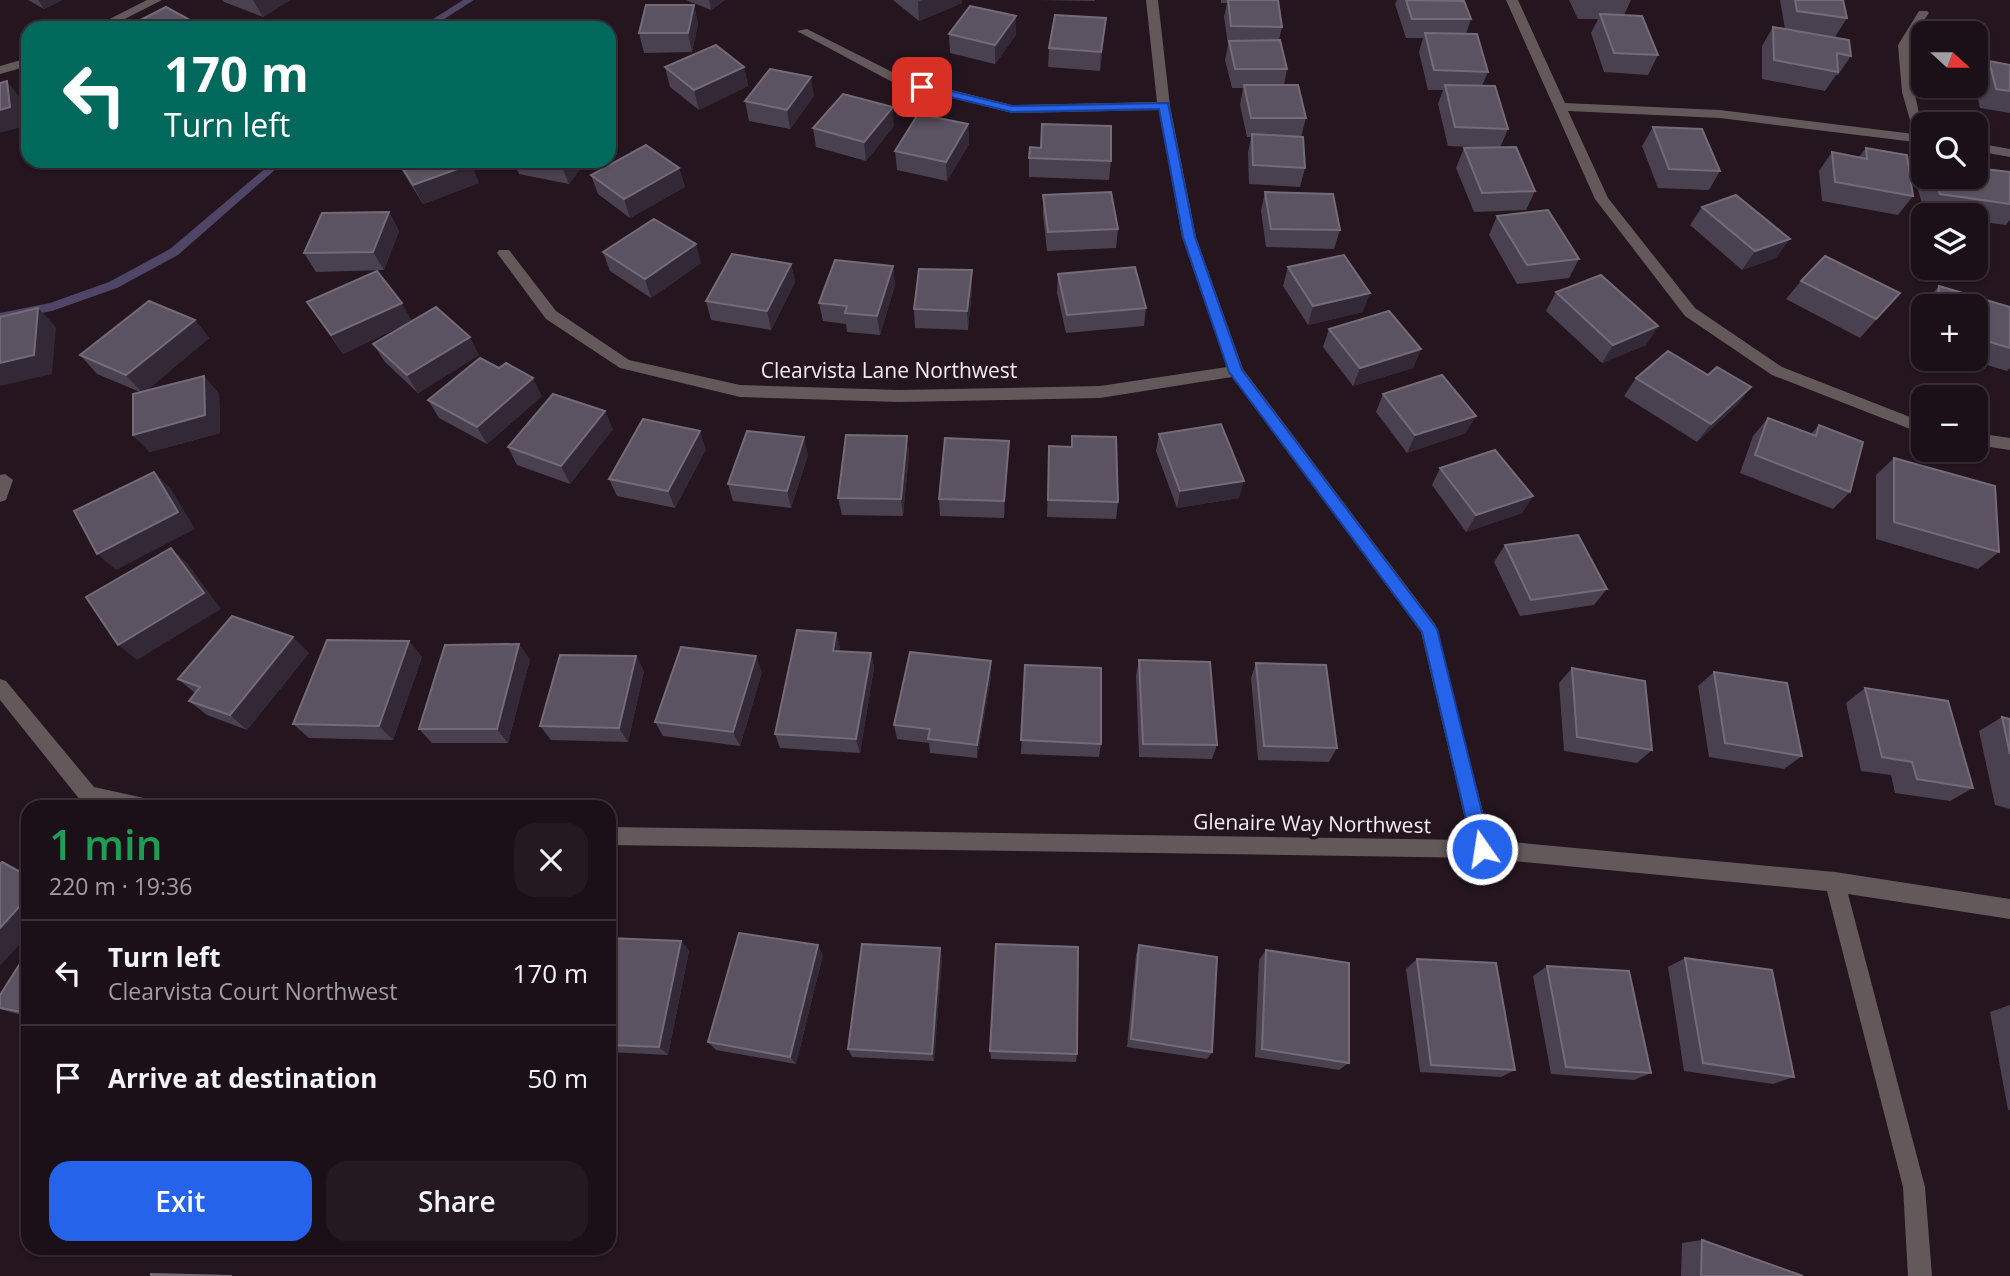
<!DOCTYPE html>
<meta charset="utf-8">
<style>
:root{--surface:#1b1017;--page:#241920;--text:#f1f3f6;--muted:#a09da1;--line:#393036;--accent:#2563eb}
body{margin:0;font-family:"Open Sans",sans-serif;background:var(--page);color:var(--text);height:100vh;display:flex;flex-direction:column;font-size:26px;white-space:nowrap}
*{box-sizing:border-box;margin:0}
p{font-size:23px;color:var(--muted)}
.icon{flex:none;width:38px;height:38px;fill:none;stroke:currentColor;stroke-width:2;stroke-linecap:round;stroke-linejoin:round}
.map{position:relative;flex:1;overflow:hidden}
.sheet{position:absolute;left:21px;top:800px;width:595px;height:455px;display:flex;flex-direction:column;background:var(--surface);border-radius:21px;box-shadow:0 2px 5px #0004,0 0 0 2px var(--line)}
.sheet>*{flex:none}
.hud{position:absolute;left:21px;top:21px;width:595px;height:147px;border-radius:21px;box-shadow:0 2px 5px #0004,0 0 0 2px var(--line);background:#00695c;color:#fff;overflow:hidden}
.needle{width:46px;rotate:111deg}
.tools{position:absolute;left:1911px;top:21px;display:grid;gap:14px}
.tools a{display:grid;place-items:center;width:77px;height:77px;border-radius:14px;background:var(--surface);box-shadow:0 2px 5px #0004,0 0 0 2px var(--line);font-size:35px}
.pin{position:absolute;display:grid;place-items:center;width:60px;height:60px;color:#fff;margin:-30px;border-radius:14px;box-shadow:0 4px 10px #0006}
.me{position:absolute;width:77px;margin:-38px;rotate:347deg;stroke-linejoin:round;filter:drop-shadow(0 0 5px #0008)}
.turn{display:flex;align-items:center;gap:24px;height:147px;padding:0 28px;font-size:32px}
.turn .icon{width:91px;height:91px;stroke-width:2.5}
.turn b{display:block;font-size:49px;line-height:60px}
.round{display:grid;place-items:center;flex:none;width:74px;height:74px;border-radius:21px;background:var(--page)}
.head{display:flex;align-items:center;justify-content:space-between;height:119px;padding:0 28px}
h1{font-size:42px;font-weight:600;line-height:52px;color:#1e9e55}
.cta{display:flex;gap:14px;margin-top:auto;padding:14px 28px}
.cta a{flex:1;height:80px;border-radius:21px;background:var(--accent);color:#fff;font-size:28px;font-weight:600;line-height:80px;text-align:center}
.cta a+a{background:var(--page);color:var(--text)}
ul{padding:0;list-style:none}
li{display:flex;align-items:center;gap:21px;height:105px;padding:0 28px;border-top:2px solid var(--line)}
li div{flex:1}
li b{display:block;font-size:26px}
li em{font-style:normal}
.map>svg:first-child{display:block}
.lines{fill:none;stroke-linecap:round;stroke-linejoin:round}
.stream{fill:#4f4667;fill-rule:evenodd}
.minor{fill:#63595a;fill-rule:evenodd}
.wall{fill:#4a4150}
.shaded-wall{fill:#332835}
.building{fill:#5c5362;stroke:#746b78;stroke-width:2}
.route{fill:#2563eb;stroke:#184099;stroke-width:2}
.labels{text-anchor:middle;stroke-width:7;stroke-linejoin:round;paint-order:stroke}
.street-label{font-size:21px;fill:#f6ebf2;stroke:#24151f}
</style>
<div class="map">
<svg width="2010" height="1276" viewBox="0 0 2010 1276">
<rect width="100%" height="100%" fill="#24151f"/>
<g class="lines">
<!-- stream -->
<path class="stream" d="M463,0H474L430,28H419Z
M274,161H285L178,255L117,288L52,311L0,321V313L50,303L109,282L170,249Z"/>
<!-- minor -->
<path class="minor" d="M147,0H162L107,28H92Z
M1146,0H1158L1170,106L1196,237L1243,369L1435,624L1490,840L1835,872L2010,899V919L1848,894L1925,1187L1932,1276H1908L1903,1187L1827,891L1482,858L609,845V827L1470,840L1421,632L1232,377L1100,398L899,402L740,397L620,368L546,319L497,253L499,250H509L556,311L629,360L740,385L899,390L1100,386L1227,367L1182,237L1159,110L1012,113L896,84L797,31L807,29L904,78L1012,105L1157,102Z
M1506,0H1518L1565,103L1720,110L1914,134L1902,92L1898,45L1919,11H1927L1929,13C1923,22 1912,36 1910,46C1906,76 1923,113 1923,143L1720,118L1568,111L1608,198L1695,308L1782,367L1923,422V434L1772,375L1685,316L1595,199Z
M28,58V66L0,74V66Z
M1976,143L2010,149V157L1976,151Z
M1976,433L2010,438V450L1976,445Z
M5,474L13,480L6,500L0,502V475Z
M0,679L6,681L94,787L144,798L151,801L153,807H102L81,801L0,700Z"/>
</g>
<!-- wall -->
<path class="wall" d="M28,0H62L44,9Z
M222,0H290L263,17L224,2Z
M686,0H725L711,10Z
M893,0H962V3L919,21Z
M1040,0H1095V1Z
M1221,0H1278L1282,27L1279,40L1287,69L1284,85L1306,118L1301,137L1305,168L1300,187L1249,184L1248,153L1251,137H1247L1240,105L1243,88H1232L1225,60L1228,45L1224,17L1227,3H1221Z
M1397,0H1450L1471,19L1466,34L1488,72L1482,86L1508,129L1500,148L1535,191L1526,210L1474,212L1456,168L1464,148H1493L1448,146L1438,104L1443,90H1428L1419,52L1423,38H1406L1395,4Z
M1569,0H1631L1624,15L1658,55L1648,75L1604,72L1591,33L1598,19H1578Z
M1780,0H1843L1847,18L1835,37L1810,33L1851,56L1838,75H1836L1825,91L1762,79V46L1773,27L1785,29Z
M694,5L698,24L692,52L644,53L639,33Z
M949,34L1016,35L995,64L950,53Z
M1104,37L1100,71L1048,67L1049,48Z
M1989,61L2010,65V113L1980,108L1975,86L1976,78Z
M665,67H744L748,86L699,110L670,87Z
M814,96L790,129L749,121L745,101Z
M968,124L969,144L947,181L897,170L895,151Z
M894,126L866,161L816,147L813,128Z
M1653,127L1720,171L1709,190L1658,188L1642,146Z
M1866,148L1913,196L1898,215L1822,201L1819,171L1832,152L1859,157Z
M1029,158L1111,161L1109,180L1029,177Z
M397,161H469L479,183L423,204L403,172Z
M514,161H586L569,184L519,174Z
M679,168L685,187L630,218L598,194L591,175Z
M1923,170V177H1976L2010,172V220L2006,225L1976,221V215H1940L1925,213L1915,180Z
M1265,192L1340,230L1334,249L1266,247L1261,211Z
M1043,195L1118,229L1116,248L1047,251L1043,214Z
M1702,207L1776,258L1742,270L1690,225Z
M389,212L399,231L384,270L316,272L304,253Z
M1497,216L1579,259L1569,278L1517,284L1489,235Z
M603,252L701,263L651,298L610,271Z
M791,264L795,282L771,330L711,320L706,301Z
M893,266L895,285L880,335L847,332L846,324L823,321L819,303Z
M1288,267L1363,312L1308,325L1283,286Z
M972,270V289L968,330L915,328L914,309Z
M1058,274L1146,308L1144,326L1066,333L1057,293Z
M1801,281L1900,293L1860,338L1786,299Z
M1939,286L2010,307V368L2007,371L1967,359H1976V306H1923V345L1918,344L1923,305Z
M1556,292L1658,326L1646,345L1602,363L1546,311Z
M307,302L412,321L479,355L418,393L385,362L373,344L410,322L343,354Z
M195,320L209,338L146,391L204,376L219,394L220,433L150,452L133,435L140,392L97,374L80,355Z
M1329,329L1421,349L1413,368L1353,386L1323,347Z
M499,368L542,396L487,444L439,418L428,400Z
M1636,378L1751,387L1737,405L1697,442L1624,396Z
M1383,394L1466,433L1407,453L1376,412Z
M1768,418L1811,434L1819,425L1850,492L1833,509L1740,473L1753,436Z
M613,429L570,484L517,465L508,447Z
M1159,434L1239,498L1177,508L1156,451Z
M907,436L909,454L903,516L842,515L838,498Z
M1072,436L1118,502L1116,519L1047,517L1049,446L1071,447Z
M706,449L675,508L617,496L609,479Z
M808,455L791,508L733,501L728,484Z
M1008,458L1004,518L940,516L939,499Z
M1894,458L1999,552L1978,569L1876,539V475Z
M1440,468L1533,496L1522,513L1466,532L1432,485Z
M1505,545L1607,589L1594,605L1520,616L1494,562Z
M836,633L840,648L839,651L871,653L874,668L860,753L780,748L775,734Z
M409,641L422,657L393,740L309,738L293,724Z
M309,653L247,730L207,715L189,701L195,693L178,679Z
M636,656L644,671L628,742L551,740L540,726Z
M530,659L508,743H432L419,729Z
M1139,660L1217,745L1212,759L1139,757L1136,675Z
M1256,663L1337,748L1329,762L1258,760L1251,678Z
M1025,665L1101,744L1099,757L1021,754Z
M1572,668L1652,750L1637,763L1564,751L1559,683Z
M762,672L740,746L663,736L655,722Z
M1714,672L1802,756L1784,769L1709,757L1698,686Z
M991,676L977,758L930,753L929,743L897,739L894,725Z
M1865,688L1973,788L1950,801L1895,793L1891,775L1861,771L1846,703Z
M2002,717L2010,719V809L1995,805L1979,731Z
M609,938L681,941L689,951L668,1055L609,1052Z
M1139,945L1212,1052L1207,1059L1127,1047L1136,955Z
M940,948L942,958L934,1061L852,1057L848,1049Z
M1266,950L1349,1063L1339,1070L1255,1057L1259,960Z
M28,951V1017L0,1009V995Z
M823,955L796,1064L716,1050L708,1042Z
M1685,958L1794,1077L1773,1084L1684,1071L1668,967Z
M1417,959L1515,1070L1501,1077L1420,1072L1406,969Z
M1547,966L1651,1073L1634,1080L1551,1074L1533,976Z
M2010,1005V1110H2008L1990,1012Z
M990,1051L1077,1054L1076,1062L991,1059Z
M1702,1240L1803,1276H1681L1682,1243Z"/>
<!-- shaded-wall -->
<path class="shaded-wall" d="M38,0H62L44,9Z
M253,0H290L263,17Z
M709,0H725L711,10Z
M922,0H962V3L919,21L918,2Z
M694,5L698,24L692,52L688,33Z
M1016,16V35L995,64V45Z
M1106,18L1104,37L1100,71L1101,52Z
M190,20L195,28H175Z
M744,67L748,86L699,110L694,90Z
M811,77L814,96L790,129L787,110Z
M7,81L22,100L25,126L0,133V110Z
M893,107L894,126L866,161L864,142Z
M968,124L969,144L947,181L946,162Z
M564,161H586L569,184L561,165Z
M471,164L479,183L423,204L413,185Z
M679,168L685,187L630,218L624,199Z
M389,212L399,231L384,270L373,252Z
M1790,239L1776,258L1742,270L1755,251Z
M696,244L701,263L651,298L645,279Z
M791,264L795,282L771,330L767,311Z
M893,266L895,285L880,335L877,316Z
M972,270V289L968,330L967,311Z
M1370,293L1363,312L1308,325L1313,306Z
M402,303L412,321L343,354L331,335Z
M38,308L56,327L52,374L0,386V363Z
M195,320L209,338L143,394L126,375Z
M1658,326L1646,345L1602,363L1613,345Z
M470,337L479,355L418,393L407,375Z
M1421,349L1413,368L1353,386L1360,368Z
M204,376L219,394L220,433L150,452L133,435Z
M533,378L542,396L487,444L477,427Z
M1751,387L1737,405L1697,442L1711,424Z
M605,411L613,429L570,484L561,466Z
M1476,416L1466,433L1407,453L1415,435Z
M700,431L706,449L675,508L668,491Z
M907,436L909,454L903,516L901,499Z
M804,437L808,455L791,508L787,491Z
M1009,441L1008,458L1004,518V501Z
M154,472L171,489L195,529L116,570L97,554Z
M1244,481L1239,498L1177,508L1180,491Z
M1533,496L1522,513L1466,532L1476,515Z
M171,548L188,564L221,609L137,660L118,645Z
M836,633L840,648L837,666L833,651Z
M293,637L309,653L247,730L230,715Z
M409,641L422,657L393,740L379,726Z
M519,644L530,659L508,743L497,729Z
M871,653L874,668L860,753L856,739Z
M636,656L644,671L628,742L619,728Z
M756,656L762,672L740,746L733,732Z
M991,661V676L977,758V745Z
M28,897V935L0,966V928Z
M681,941L689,951L668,1055L659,1047Z
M818,945L823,955L796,1064L790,1057Z
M940,948L942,958L934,1061L932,1054Z"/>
<!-- building -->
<path class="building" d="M1228,0H1278L1282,27L1231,26Z
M1406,0L1464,1L1471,19H1412Z
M1795,0H1843L1847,18L1797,11Z
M646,5H694L688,33H639Z
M970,6L1016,16L995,45L949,34Z
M166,7L190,20L175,28H125Z
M1600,14L1642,16L1658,55L1614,53Z
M1055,15L1106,18L1101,52L1049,48Z
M1773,27L1849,40L1851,56L1837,53L1838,72L1774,60Z
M1425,33L1477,34L1488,72L1434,70Z
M1280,40L1287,69H1235L1229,41Z
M716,45L744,67L694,90L665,67Z
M1989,61L2010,65V91L1996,89Z
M770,69L811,77L787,110L745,101Z
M7,81L10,107L0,110V83Z
M1244,85H1298L1306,118H1251Z
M1445,85L1495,86L1508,129L1455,127Z
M843,94L893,107L864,142L813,128Z
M918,114L968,124L946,162L895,151Z
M1042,124L1111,126V161L1029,158L1030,147L1041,148Z
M1653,127L1702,129L1720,171L1669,169Z
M1252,134L1303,137L1305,168L1253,165Z
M646,145L679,168L624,199L591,175Z
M1516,147L1535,191L1482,193L1464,148Z
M1866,148L1907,155L1913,196L1835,182L1832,152L1867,159Z
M398,161H469L471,164L413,185Z
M542,161H564L561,165Z
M1976,168L2010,172V204L1940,194L1935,177H1976Z
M1111,192L1118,229L1048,232L1043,195Z
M1265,192L1333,194L1340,230L1271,229Z
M1736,195L1790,239L1755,251L1702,207Z
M1548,210L1579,259L1527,265L1497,216Z
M389,212L373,252L304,253L322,213Z
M654,219L696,244L645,279L603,252Z
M732,254L791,264L767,311L706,301Z
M1344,255L1370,293L1313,306L1288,267Z
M1825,256L1900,293L1876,319L1801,281Z
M835,260L893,266L877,316L845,313L847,306L819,303Z
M1135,267L1146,308L1067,315L1058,274Z
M919,269L972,270L967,311L914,309Z
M377,271L402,303L331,335L307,302Z
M1601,275L1658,326L1613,345L1556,292Z
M1939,286L2010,307V348L1976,338V306H1937Z
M149,301L195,320L126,375L80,355Z
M436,307L470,337L407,375L373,344Z
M38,308L34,355L0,363V317Z
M1389,311L1421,349L1360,368L1329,329Z
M1668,351L1708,375L1717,367L1751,387L1711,424L1636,378Z
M480,358L499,368L506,363L533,378L477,427L428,400Z
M1442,375L1476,416L1415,435L1383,394Z
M204,376L205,415L133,435V394Z
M553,394L605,411L561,466L508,447Z
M1768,418L1816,436L1819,425L1863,442L1850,492L1755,455Z
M643,419L700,431L668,491L609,479Z
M1221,424L1244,481L1180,491L1159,434Z
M747,431L804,437L787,491L728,484Z
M846,435L907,436L901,499L838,498Z
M1072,436L1116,437L1118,502L1048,500L1049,446L1072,447Z
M945,438L1009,441L1004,501L939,499Z
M1495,450L1533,496L1476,515L1440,468Z
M1894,458L1995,486L1999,552L1894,522Z
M154,472L178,512L97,554L74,511Z
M1578,535L1607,589L1531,600L1505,545Z
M171,548L204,593L118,645L86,597Z
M232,616L293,637L230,715L189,701L200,687L178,679Z
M797,630L836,633L833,651L871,653L856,739L775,734Z
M327,640L409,641L379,726L293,724Z
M519,644L497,729H419L445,645Z
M681,647L756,656L733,732L655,722Z
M910,652L991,661L977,745L928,739L930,729L894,725Z
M560,655L636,656L619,728L540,726Z
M1139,660L1210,662L1217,745L1143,744Z
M1256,663L1326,665L1337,748L1264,746Z
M1025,665L1101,668V744L1021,740Z
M1572,668L1645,681L1652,750L1577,737Z
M1714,672L1787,683L1802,756L1725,743Z
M1865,688L1948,701L1973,788L1917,779L1912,762L1882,757Z
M2002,717L2010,719V754Z
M2,862L28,876V897L0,928V864Z
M739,933L818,945L790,1057L708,1042Z
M609,938L681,941L659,1047L609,1045Z
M862,944L940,948L932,1054L848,1049Z
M996,944L1078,947L1077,1054L990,1051Z
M1139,945L1217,957L1212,1052L1131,1039Z
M1266,950L1349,963V1063L1262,1049Z
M28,951V1013L0,1008V995Z
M1685,958L1772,970L1794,1077L1703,1063Z
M1417,959L1496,963L1515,1070L1431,1065Z
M1547,966L1629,971L1651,1073L1566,1067Z
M1702,1240L1803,1276H1701Z
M151,1274L232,1276H151Z"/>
<!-- route -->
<path class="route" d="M922,84L1012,106L1168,103L1195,237L1242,370L1437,629L1491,849L1488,855L1482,858L1475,855L1473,849L1422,632L1229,372L1183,237L1159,109L1012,112L918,89V85Z"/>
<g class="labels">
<!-- street labels -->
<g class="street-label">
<text x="889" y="378">Clearvista Lane Northwest</text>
<text transform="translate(1312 824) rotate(1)" y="7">Glenaire Way Northwest</text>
</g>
</g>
</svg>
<div class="tools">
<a><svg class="needle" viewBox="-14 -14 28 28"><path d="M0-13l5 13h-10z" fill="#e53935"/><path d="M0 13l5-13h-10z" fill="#a09da1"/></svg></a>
<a><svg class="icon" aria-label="search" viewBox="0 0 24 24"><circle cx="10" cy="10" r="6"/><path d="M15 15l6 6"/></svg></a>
<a><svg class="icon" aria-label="layers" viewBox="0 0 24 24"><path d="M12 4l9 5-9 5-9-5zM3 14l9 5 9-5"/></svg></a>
<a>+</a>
<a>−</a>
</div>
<div class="pin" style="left:922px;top:87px;background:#d93025"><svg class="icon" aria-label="arrive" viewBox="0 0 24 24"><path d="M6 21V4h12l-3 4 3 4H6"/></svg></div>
<svg class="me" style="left:1482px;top:849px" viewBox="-20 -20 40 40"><circle r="17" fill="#2563eb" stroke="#fff" stroke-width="3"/><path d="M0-11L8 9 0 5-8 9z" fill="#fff"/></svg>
<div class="hud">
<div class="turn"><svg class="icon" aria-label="left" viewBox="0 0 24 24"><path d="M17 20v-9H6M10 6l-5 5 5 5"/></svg><div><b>170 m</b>Turn left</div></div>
</div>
<section class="sheet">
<div class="head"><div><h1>1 min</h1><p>220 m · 19:36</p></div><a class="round"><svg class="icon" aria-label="close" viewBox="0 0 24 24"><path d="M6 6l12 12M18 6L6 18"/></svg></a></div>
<ul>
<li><svg class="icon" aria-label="left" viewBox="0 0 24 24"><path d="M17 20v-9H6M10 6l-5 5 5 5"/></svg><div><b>Turn left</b><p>Clearvista Court Northwest</p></div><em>170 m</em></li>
<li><svg class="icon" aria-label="arrive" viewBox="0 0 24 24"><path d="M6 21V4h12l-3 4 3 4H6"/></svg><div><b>Arrive at destination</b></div><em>50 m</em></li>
</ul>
<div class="cta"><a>Exit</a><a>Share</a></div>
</section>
</div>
